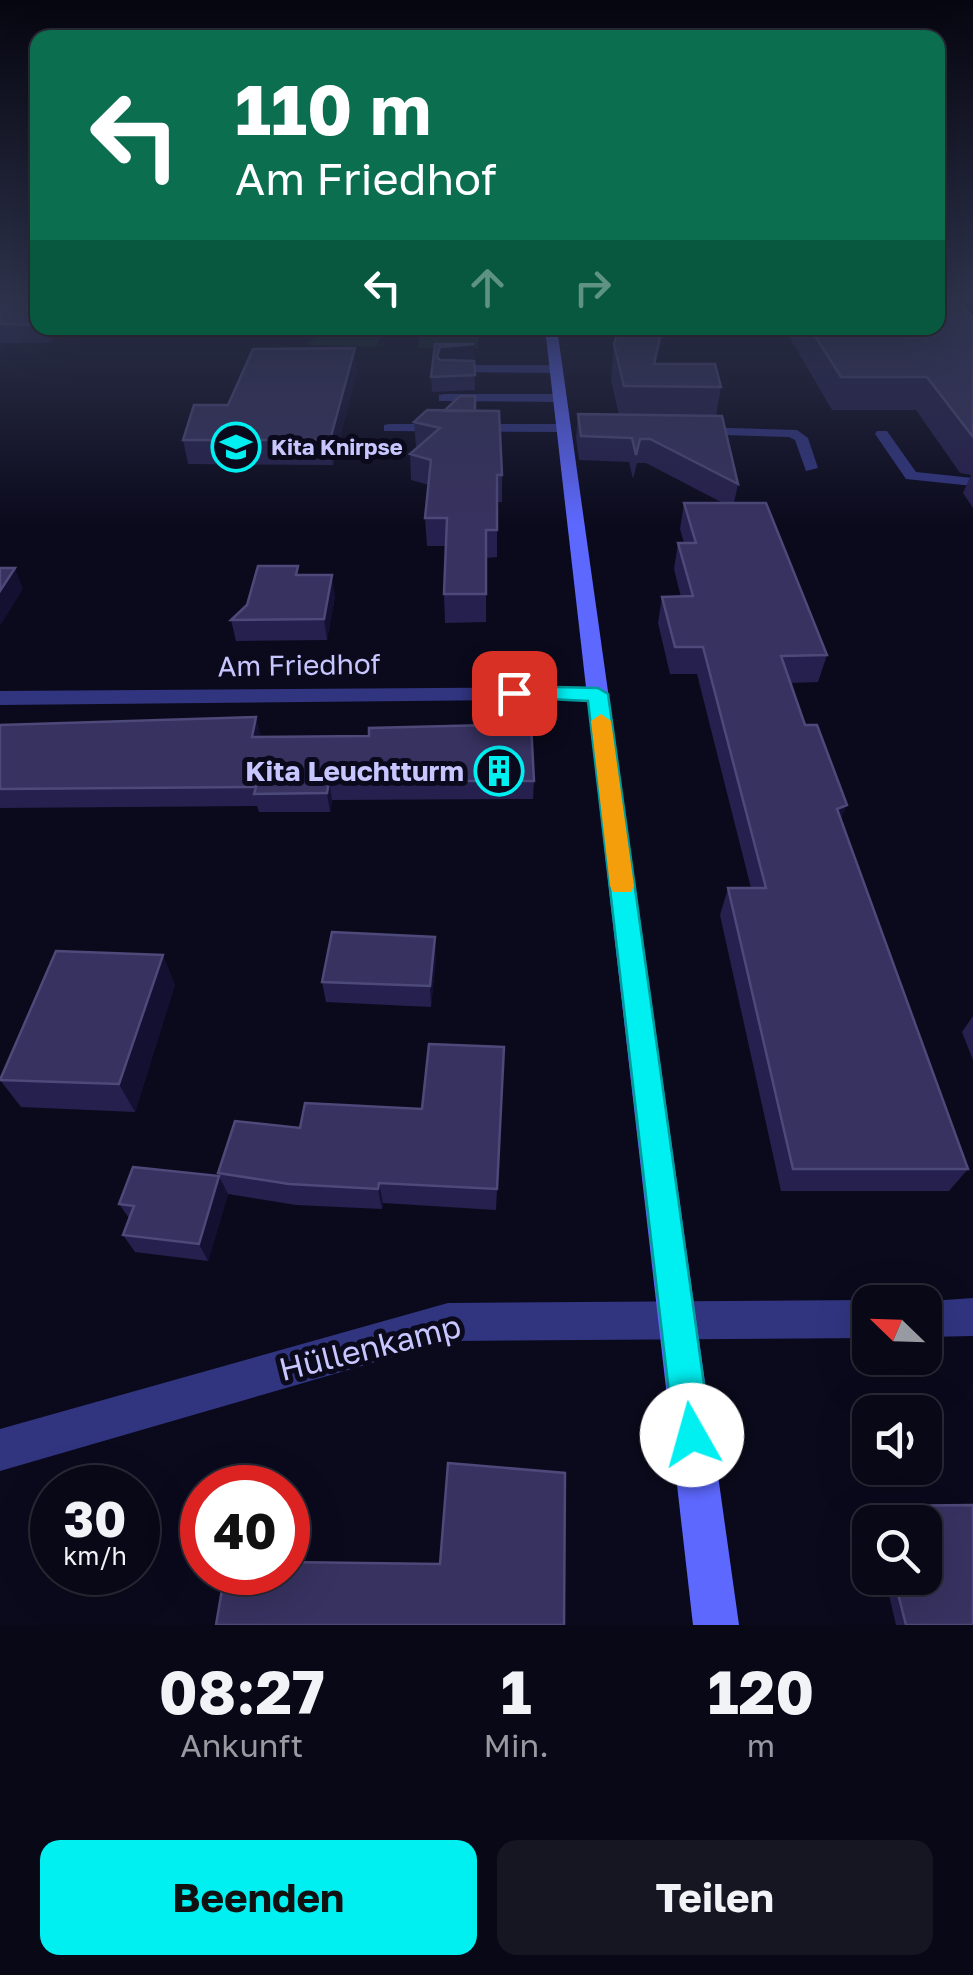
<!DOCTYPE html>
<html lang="de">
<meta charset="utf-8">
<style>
:root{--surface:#080816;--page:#161623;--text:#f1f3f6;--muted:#989aa1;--line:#292935;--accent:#00eff1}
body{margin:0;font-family:"Golos Text",sans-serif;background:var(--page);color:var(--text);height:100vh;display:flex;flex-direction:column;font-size:38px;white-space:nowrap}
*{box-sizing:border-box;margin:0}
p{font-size:32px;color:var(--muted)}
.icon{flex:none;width:55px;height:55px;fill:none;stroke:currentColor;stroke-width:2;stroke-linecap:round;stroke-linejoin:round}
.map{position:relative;height:1625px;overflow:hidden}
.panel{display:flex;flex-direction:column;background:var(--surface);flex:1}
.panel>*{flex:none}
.top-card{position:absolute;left:30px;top:30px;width:915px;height:305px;border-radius:20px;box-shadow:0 10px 40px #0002,0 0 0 2px var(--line);background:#0b6e4f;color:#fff;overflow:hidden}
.needle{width:65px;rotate:293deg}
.controls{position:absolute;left:852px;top:1285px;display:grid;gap:20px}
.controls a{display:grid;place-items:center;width:90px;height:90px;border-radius:20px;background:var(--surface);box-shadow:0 10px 40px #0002,0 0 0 2px var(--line);font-size:50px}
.speed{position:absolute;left:30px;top:1465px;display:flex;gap:20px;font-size:50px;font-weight:700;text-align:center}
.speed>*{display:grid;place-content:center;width:130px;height:130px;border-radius:50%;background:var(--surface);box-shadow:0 10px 40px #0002,0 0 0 2px var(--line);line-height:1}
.speed small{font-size:25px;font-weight:400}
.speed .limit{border:15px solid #d22;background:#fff;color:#111}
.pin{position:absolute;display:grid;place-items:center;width:85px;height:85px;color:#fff;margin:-42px;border-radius:20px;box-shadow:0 5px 15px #0006}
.me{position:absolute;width:110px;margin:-55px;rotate:353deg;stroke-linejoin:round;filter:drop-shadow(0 0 8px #0008)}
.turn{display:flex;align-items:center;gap:35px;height:210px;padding:0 40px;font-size:45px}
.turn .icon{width:130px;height:130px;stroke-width:2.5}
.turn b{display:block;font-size:70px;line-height:85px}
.lanes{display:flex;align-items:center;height:95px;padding:0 40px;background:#0003;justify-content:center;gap:50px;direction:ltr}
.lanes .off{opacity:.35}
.eta{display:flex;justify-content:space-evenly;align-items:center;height:170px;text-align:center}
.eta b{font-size:60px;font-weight:700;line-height:70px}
.action{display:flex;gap:20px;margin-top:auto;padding:20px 40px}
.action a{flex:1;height:115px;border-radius:20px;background:var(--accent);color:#111;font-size:40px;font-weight:700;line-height:115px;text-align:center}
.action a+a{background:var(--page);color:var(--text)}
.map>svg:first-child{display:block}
.green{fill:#0d2824}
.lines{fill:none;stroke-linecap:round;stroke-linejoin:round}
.lane{fill:#313580;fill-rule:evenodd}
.street{fill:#313580;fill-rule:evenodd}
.secondary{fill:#5d68ff;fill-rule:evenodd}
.wall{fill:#25204d}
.shaded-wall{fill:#131032}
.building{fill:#373260;stroke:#4d4979;stroke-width:2.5}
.route{fill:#00eff1;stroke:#009b9d;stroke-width:2.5}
.slow{fill:#f59e0b}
.labels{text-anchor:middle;stroke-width:10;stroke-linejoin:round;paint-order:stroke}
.far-poi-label{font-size:22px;font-weight:bold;fill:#c7c6ff;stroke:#0b0a1d;text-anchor:start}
.street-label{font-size:28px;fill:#c7c6ff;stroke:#0b0a1d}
.poi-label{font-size:28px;font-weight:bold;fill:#c7c6ff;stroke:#0b0a1d;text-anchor:end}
.near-street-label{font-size:32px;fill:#c7c6ff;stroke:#0b0a1d}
</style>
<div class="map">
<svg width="973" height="1625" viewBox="0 0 973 1625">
<rect width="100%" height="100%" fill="#0b0a1d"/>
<!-- green -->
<path class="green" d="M320,328H386L376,347L309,345Z
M421,328H479L478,348H418Z"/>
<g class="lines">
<!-- lane -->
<path class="lane" d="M445,365H556L562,369L556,373L441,372V366Z
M444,394H560L566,398L560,402L439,401V395Z
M389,424H564L571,428L564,432L384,431V425Z
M698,427L797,430L808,438L818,468L806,471L795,440L789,437L693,434V428Z
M877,431H887L916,472L973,478V486L906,479L875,434Z"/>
<!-- street -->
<path class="street" d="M598,687L609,694L606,699L0,705V691Z
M973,1298V1336L925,1337V1302H917Z
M870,1300L876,1302H870V1338L448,1341L0,1471V1429L448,1303Z"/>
<!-- secondary -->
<path class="secondary" d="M545,328H557L739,1625H693Z"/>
</g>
<!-- wall -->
<path class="wall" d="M0,297H38V328H64L50,343H0Z
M973,317V508L963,493L971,475L960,473L916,410H832L784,328H938Z
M474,344V359L458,361H474L475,390L432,392L431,377Z
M614,344L657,364L721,387L716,416L738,484L734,503L827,655L818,682L790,683L968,1169L949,1191H781L720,915L728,888H751L697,674H670L658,623L662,597H681L674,569L678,543H684L680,529L684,503H723L646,463H637L633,479L629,462L579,460L576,438L578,414L619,415L611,380Z
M357,371L333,465L188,464L183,440L228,405Z
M475,411L502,475V502H497V557L486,558V622L445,623L444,594L446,546H427L425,518L429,485L411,480L410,454L417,448L416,447L414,422Z
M300,575L335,596L327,640L236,641L231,620Z
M0,725L261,736L260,737L534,781L533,799L332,800L330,812H259L257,806L0,808Z
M436,958L431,1007L326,1002L322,982Z
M175,984L135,1112L21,1107L0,1080Z
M973,1016V1060L962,1032Z
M504,1047L496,1210L383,1203L382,1209L296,1205L228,1194L208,1261L135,1252L123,1235L129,1218L119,1204L219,1176L218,1173L300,1128L422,1109Z
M973,1505V1625H896L885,1578H925V1522H872L869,1510L877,1506Z"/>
<!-- shaded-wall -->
<path class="shaded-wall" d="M45,328H64L50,343Z
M662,328H665L652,386L654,364Z
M474,344V359L440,362L437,357L440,347Z
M355,348L357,371L333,465L330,440Z
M15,568L23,589L0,626V591Z
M332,575L335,596L327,640L324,619Z
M256,717L261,736L256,756L252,737Z
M329,781L332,800L330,812L327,793Z
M847,805L836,833L837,809Z
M435,937L436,958L431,1007L430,986Z
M163,955L175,984L135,1112L119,1084Z
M219,1176L228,1194L208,1261L199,1244Z
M379,1183L383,1203L382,1209L378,1189Z"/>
<!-- building -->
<path class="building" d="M0,297H38V325L0,324Z
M938,297H954L973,317V437L927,377H841L810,328H938Z
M619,328H662L654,364H715L721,387L624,386L614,344Z
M435,344H474L440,347L437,357L440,360L474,361L475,375L431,377Z
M355,348L330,440H183L194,405H228L253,349Z
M460,396H475V411H444Z
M427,410L499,411L502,475H497V530H486V594H444L447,518H425L431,460L410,454L440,428L414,422Z
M578,414L722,416L738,484L650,439H640L636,455L632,438L581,436Z
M684,503H766L827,655L781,656L805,725H817L847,805L837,809L968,1169H793L728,888H766L703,647H675L662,597L693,596L678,543H696Z
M258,566H298L296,575H332L324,619L231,620L247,605Z
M0,568H15L0,591Z
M256,717L252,737L369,736V728L531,724L534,781H329L327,793L254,794L256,787L0,789V725Z
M332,932L435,937L430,986L322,982Z
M56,951L163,955L119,1084L0,1080Z
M429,1044L504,1047L497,1189L379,1183L378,1189L289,1184L218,1173L235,1121L300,1128L305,1103L422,1109Z
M133,1167L219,1176L199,1244L123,1235L134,1206L119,1204Z
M448,1463L565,1473L564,1625H216L225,1572H288V1562L440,1564Z
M973,1505V1625H906L894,1578H925V1522H881L877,1506Z"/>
<!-- sky -->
<linearGradient id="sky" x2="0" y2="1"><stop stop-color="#060610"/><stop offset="0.57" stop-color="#2e334c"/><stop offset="1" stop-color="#2e334c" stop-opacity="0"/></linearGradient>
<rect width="973" height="525" fill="url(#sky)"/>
<!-- route -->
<path class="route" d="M514,686L598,688L608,694L711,1435L705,1448L692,1454L679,1448L674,1435L588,701L506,697V688Z"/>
<!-- slow -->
<path class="slow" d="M601,714L611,721L634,886L631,892H613L610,886L591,721Z"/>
<!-- icons -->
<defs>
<g id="school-ring" transform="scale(2.5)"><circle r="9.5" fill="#0b0a1d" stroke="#00eff1" stroke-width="1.5"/><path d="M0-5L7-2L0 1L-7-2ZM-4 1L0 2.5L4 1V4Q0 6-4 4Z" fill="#00eff1"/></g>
<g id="building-ring" transform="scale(2.5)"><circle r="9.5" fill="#0b0a1d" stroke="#00eff1" stroke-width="1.5"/><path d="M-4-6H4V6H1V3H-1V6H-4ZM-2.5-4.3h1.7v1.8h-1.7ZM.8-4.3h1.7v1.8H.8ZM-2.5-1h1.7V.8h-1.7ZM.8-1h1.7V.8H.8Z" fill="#00eff1"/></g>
</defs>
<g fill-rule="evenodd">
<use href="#school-ring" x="236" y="447"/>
<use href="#building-ring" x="499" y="771"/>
</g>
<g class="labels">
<!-- far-poi labels -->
<g class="far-poi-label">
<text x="271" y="455">Kita Knirpse</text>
</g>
<!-- street labels -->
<g class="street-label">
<text transform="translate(299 665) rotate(-1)" y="10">Am Friedhof</text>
</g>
<!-- poi labels -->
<g class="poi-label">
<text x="464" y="781">Kita Leuchtturm</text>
</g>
<!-- near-street labels -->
<g class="near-street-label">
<text transform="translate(370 1348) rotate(-14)" y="11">Hüllenkamp</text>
</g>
</g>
</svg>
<div class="controls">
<a><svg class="needle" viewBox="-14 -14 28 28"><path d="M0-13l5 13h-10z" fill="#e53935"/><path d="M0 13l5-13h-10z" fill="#989aa1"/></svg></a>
<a><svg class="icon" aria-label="sound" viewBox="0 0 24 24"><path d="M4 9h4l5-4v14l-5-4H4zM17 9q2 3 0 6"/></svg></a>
<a><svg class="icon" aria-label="search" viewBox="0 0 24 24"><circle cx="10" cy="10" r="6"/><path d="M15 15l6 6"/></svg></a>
</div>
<div class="speed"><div>30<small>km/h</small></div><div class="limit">40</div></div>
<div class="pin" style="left:514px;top:693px;background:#d93025"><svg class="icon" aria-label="arrive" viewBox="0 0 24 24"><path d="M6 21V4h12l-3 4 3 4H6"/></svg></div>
<svg class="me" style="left:692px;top:1435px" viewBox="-20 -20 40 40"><circle r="19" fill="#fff"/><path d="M0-13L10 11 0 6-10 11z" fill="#00eff1"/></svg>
<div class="top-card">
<div class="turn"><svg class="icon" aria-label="left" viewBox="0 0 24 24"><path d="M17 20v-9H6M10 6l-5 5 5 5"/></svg><div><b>110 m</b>Am Friedhof</div></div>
<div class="lanes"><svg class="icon" aria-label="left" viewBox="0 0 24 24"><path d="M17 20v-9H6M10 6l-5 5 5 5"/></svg><svg class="icon off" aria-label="ahead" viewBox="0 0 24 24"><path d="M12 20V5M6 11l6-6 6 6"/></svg><svg class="icon off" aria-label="right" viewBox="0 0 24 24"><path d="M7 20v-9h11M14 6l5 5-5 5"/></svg></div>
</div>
</div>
<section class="panel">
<div class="eta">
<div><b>08:27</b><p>Ankunft</p></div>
<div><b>1</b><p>Min.</p></div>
<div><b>120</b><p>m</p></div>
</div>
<div class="action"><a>Beenden</a><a>Teilen</a></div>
</section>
